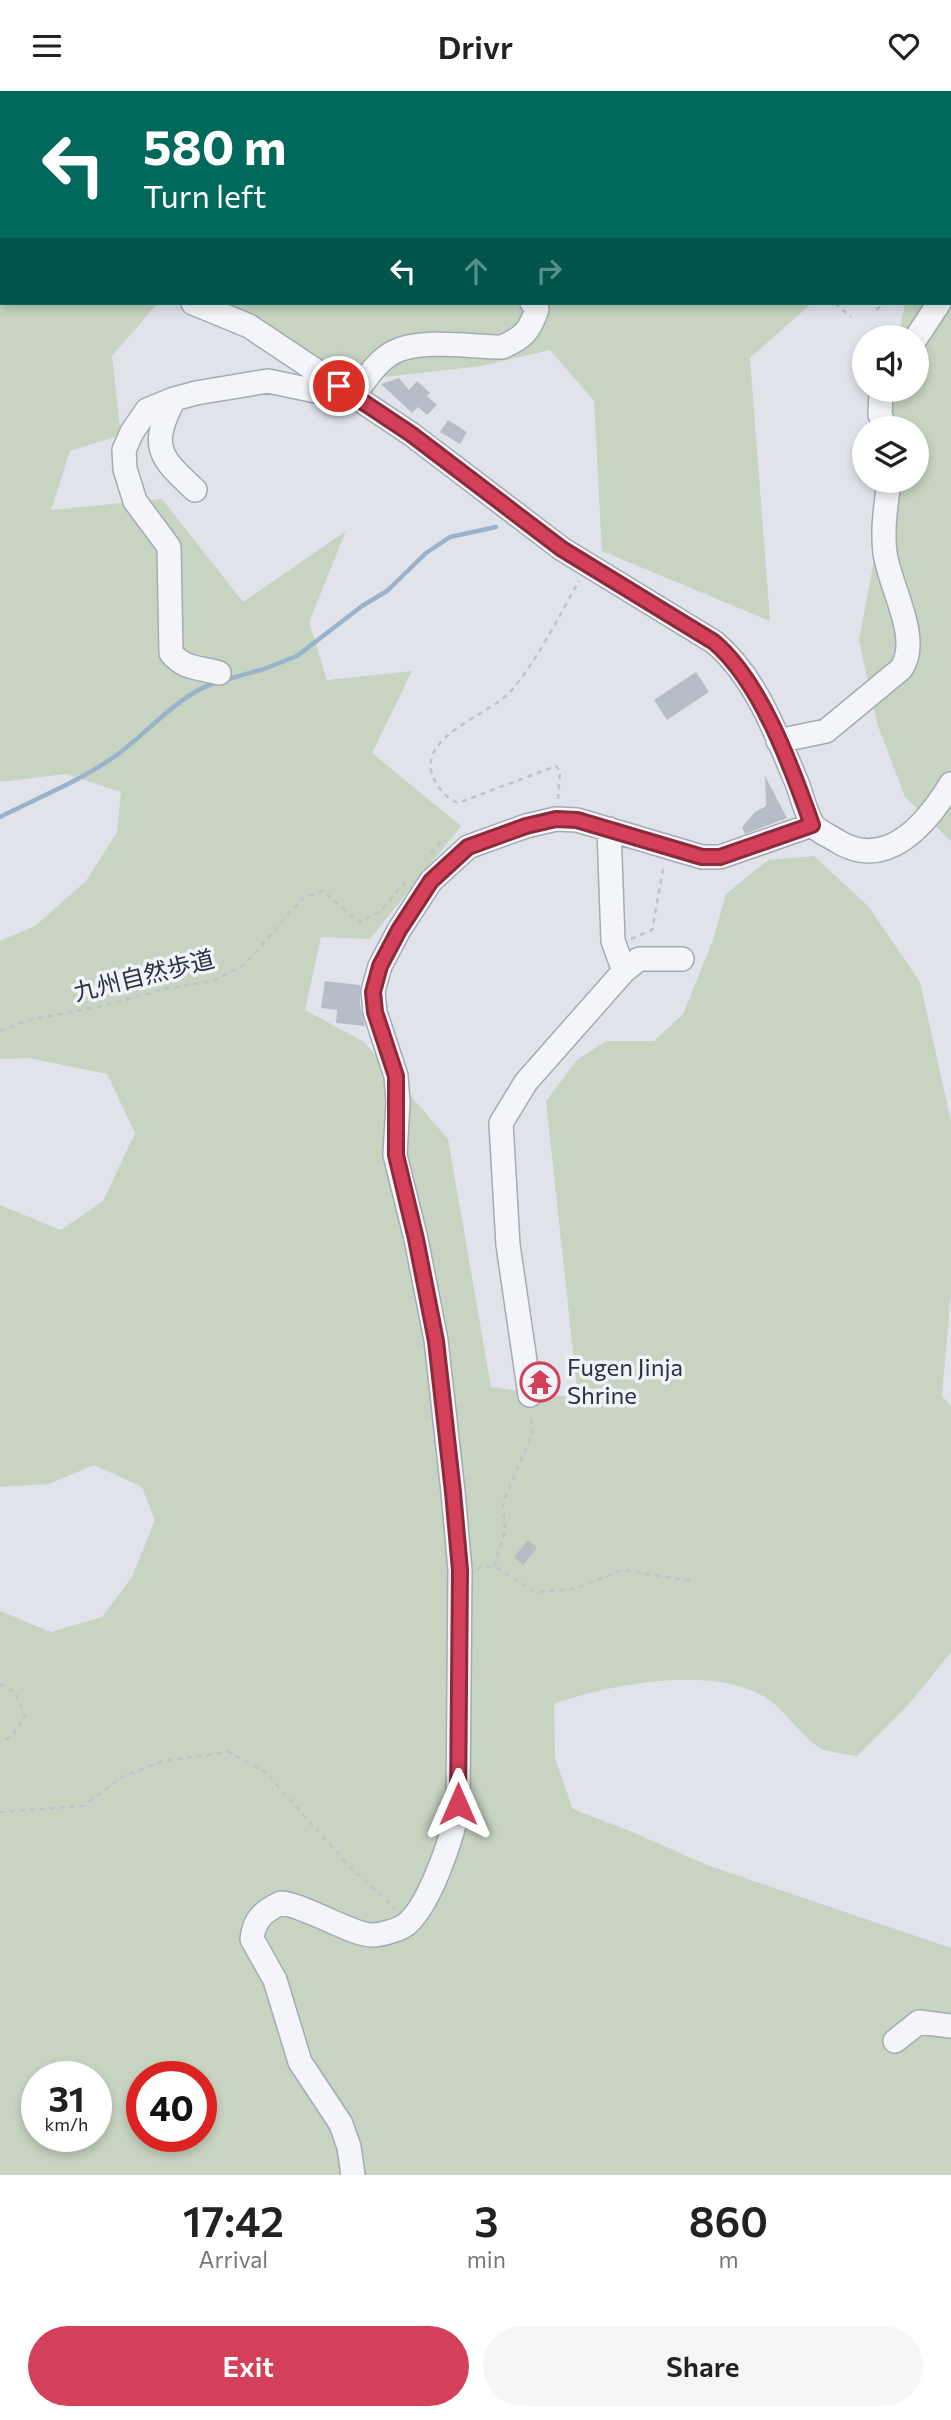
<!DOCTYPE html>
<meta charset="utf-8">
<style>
:root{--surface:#fff;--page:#f6f6f6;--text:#222;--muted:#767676;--accent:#d4405a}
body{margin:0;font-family:Commissioner,"Noto Sans JP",sans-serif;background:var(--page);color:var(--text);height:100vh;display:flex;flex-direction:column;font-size:26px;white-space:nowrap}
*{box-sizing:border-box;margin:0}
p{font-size:23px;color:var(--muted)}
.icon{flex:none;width:38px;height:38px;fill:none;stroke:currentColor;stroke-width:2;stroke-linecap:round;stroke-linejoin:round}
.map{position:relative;height:2084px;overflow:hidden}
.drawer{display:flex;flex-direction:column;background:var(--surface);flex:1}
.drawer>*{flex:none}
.banner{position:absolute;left:0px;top:0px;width:952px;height:214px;box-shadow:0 4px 10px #0003;background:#00695c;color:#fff;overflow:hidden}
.tools{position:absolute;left:852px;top:234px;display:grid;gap:14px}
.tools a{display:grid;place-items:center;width:77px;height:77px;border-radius:50%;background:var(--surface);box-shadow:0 4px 10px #0003;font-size:35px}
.speed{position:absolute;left:21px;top:1970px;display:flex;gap:14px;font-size:35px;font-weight:700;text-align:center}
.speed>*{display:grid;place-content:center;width:91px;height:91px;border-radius:50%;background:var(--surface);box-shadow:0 4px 10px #0003;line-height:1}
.speed small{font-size:18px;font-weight:400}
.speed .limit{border:10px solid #d22;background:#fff;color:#111}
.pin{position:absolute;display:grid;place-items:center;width:60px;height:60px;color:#fff;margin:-30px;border:4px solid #fff;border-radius:50%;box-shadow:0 2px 7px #0007}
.me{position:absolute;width:77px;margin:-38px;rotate:0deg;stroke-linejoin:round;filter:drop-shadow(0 0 5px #0008)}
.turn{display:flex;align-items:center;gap:24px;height:147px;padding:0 28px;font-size:32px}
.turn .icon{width:91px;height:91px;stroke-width:2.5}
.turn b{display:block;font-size:49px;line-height:60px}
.lanes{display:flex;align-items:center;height:66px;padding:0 28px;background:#0003;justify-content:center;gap:35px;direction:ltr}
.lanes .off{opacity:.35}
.eta{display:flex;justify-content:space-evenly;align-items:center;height:119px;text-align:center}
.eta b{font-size:42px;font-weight:600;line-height:49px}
.primary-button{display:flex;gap:14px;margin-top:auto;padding:14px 28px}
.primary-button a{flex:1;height:80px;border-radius:42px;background:var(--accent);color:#fff;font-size:28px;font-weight:600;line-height:80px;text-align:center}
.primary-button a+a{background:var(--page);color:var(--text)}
header{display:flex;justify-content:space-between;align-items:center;height:91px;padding:0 28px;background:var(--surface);font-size:32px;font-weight:600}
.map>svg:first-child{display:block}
.green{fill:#c6d4c1;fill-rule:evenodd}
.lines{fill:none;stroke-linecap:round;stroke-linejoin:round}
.stream{stroke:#9ab3cb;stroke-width:4.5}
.building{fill:#b7bdc7}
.minor-casing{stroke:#a5abb4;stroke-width:26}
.path{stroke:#bec2c9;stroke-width:2.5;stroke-dasharray:5 5;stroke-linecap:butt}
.minor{stroke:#f3f5f8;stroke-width:23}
.route-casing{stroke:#8a2a3a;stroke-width:18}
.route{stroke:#d4405a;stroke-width:12}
.labels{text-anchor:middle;stroke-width:7;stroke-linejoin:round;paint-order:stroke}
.street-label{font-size:24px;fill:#283242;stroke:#f0f3f7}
.poi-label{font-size:24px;fill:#283242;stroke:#f0f3f7;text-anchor:start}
</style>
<header><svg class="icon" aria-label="menu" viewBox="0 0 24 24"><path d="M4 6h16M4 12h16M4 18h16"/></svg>Drivr<svg class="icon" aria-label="heart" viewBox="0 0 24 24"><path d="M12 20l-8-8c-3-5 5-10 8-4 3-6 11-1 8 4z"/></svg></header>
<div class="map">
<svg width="951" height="2084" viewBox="0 0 951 2084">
<rect width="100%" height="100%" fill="#e0e4ea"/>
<!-- green -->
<path class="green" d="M0,0H541L2,2V20Z
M665,0H951V750L905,706L877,632L859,549L879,444L883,390H917V338H888L891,299H917V247H898L905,212H950V2Z
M0,181L2,212L157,213L112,265L121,344L70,360L51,419L162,408L243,511L346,440L309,531L327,589L412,580L372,662L461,735L370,848L321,846L305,919L364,951L448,1048L491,1296L578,1307L546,1010L577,969L606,950H654L683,923L713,849L726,803L768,769L814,765L868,815L920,891L951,1030V1201L942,1305L951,1315V1561L909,1613L857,1665C847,1663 835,1662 825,1659C806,1653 783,1616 765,1606C710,1574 611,1593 554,1613L555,1668L573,1718L630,1740L707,1774L951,1857V2084H0V1520L51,1541L102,1526L132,1486L155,1429L142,1396L94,1374L49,1393L0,1396V1114L61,1139L103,1110L135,1042L107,983L29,967L0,968V850L35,835L86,790L117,741L121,701L66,683L0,691ZM37,1986H96V2046H37ZM142,1986H201V2046H142Z
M226,212H812L750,267L770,530L602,460L594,310L550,259L481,275L350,290Z"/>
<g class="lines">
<!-- stream -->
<path class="stream" d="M225,589L264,578L297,565L362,515L387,500L426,462L450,446L496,436
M0,726C37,707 76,692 111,668C146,645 176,604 217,591"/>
</g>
<!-- building -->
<path class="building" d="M399,287L409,299L417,290L430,302L427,305L437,314L427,324L418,316L412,322L381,293Z
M448,329L467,341L460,353L440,341Z
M696,581L709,601L667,629L654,609Z
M765,685L787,727L745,743L742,736L755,721L766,715Z
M325,890L360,894V913L365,935L336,932L337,919L321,917Z
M528,1449L537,1457L523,1474L514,1466Z"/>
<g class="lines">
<!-- minor casing -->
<g class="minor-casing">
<path id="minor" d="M434,2V0
M922,2H929
M950,10L951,11
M950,83H951
M0,150H2
M950,198L951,197
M193,212L249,235L411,343L562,458L714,551C756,586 776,643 797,692C802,705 805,720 812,732C816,740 830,745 837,750C887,781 927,732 951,693
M916,247L939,212
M881,299L880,324L886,338
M353,305C365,290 376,270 394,261C421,247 471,256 502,256C523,247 530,240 537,218L532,212
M174,308L147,319L132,341L124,359L125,378L135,410L169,456L171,562C185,579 200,576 219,582
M195,399C158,365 150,355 174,308L196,302L268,290L330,303L339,295
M778,650L826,640L901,578C922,548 890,497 885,462C882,439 886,414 889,390
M624,880L639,868H682
M530,1304L508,1154L501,1032L526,991L624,880L613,850L609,738
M895,1950L919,1931L951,1935
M353,2084L349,2056L341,2033L300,1971L275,1889L252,1848C254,1828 264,1820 281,1812C308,1815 353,1845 373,1844C381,1844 397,1839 404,1835C429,1818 454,1743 458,1713L460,1479L453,1401L436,1249L416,1148L395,1064L398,1011L396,985L375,921L373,900L380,875L399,839L431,790L468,756L526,735L556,728L577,729L702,766H720L812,734"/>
</g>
<!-- path -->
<path class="path" d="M853,0L864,2
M190,2L193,0
M561,2V0
M950,142H951
M835,212L851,226
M876,219L885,212
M558,708L560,680L556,675L458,712C448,708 440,700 435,690C411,646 491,624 511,600C538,568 558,527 579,490
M431,763L442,749H446
M631,848L652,839L664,773
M0,940L29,929L103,915L169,897L214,890L245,873L304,806L323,800L359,831L380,821L405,791
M494,1475L505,1441L503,1411L532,1344L531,1322
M477,1477L494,1475L535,1501L574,1498L622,1479L693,1490
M0,1593L15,1601L25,1625L12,1646L0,1650
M0,1721L83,1715L122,1686L163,1670L229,1661L265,1681L350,1776L395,1817"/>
<!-- minor -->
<use href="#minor" class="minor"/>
</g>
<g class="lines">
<!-- route casing -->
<g class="route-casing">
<path id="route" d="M339,295L411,343L562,458L714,551C761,591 792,677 812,734L720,766H702L577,729L556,728L526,735L468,756L431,790L399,839L380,875L373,901L375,921L396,985V1064L416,1148L436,1250L453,1401L460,1479L458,1713"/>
</g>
<!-- route -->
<use href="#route" class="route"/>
</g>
<!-- icons -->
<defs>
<g id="temple-ring" transform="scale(2.0125)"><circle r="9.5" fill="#f0f3f7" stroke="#d4405a" stroke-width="1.5"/><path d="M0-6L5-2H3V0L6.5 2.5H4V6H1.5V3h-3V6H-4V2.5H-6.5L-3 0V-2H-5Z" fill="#d4405a"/></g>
</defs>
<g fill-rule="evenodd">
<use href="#temple-ring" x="540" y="1291"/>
</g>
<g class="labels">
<!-- street labels -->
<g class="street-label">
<text transform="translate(144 885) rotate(-14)" y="8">九州自然歩道</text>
</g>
<!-- poi labels -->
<g class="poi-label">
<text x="567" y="1285">Fugen Jinja<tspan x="567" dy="28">Shrine</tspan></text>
</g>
</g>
</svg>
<div class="tools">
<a><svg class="icon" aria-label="sound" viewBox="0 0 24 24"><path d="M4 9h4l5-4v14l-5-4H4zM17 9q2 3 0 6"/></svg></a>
<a><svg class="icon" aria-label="layers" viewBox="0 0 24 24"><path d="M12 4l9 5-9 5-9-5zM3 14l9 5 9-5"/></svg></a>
</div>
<div class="speed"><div>31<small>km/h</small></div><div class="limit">40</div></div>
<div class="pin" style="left:339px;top:295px;background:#d93025"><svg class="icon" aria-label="arrive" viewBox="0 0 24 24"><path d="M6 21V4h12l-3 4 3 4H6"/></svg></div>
<svg class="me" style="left:458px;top:1713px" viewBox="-20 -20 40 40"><path d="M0-17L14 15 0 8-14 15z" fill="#d4405a" stroke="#fff" stroke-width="4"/></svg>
<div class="banner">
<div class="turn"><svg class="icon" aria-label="left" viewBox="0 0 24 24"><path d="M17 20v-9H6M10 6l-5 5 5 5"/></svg><div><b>580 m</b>Turn left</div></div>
<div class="lanes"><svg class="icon" aria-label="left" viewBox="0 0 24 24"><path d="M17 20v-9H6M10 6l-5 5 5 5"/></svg><svg class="icon off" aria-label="ahead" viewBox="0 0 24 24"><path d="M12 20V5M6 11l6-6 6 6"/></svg><svg class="icon off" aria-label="right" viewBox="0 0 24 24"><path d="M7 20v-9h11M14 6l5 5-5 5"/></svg></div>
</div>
</div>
<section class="drawer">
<div class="eta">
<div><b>17:42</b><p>Arrival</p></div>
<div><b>3</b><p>min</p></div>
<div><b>860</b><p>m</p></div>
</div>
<div class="primary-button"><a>Exit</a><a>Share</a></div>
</section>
